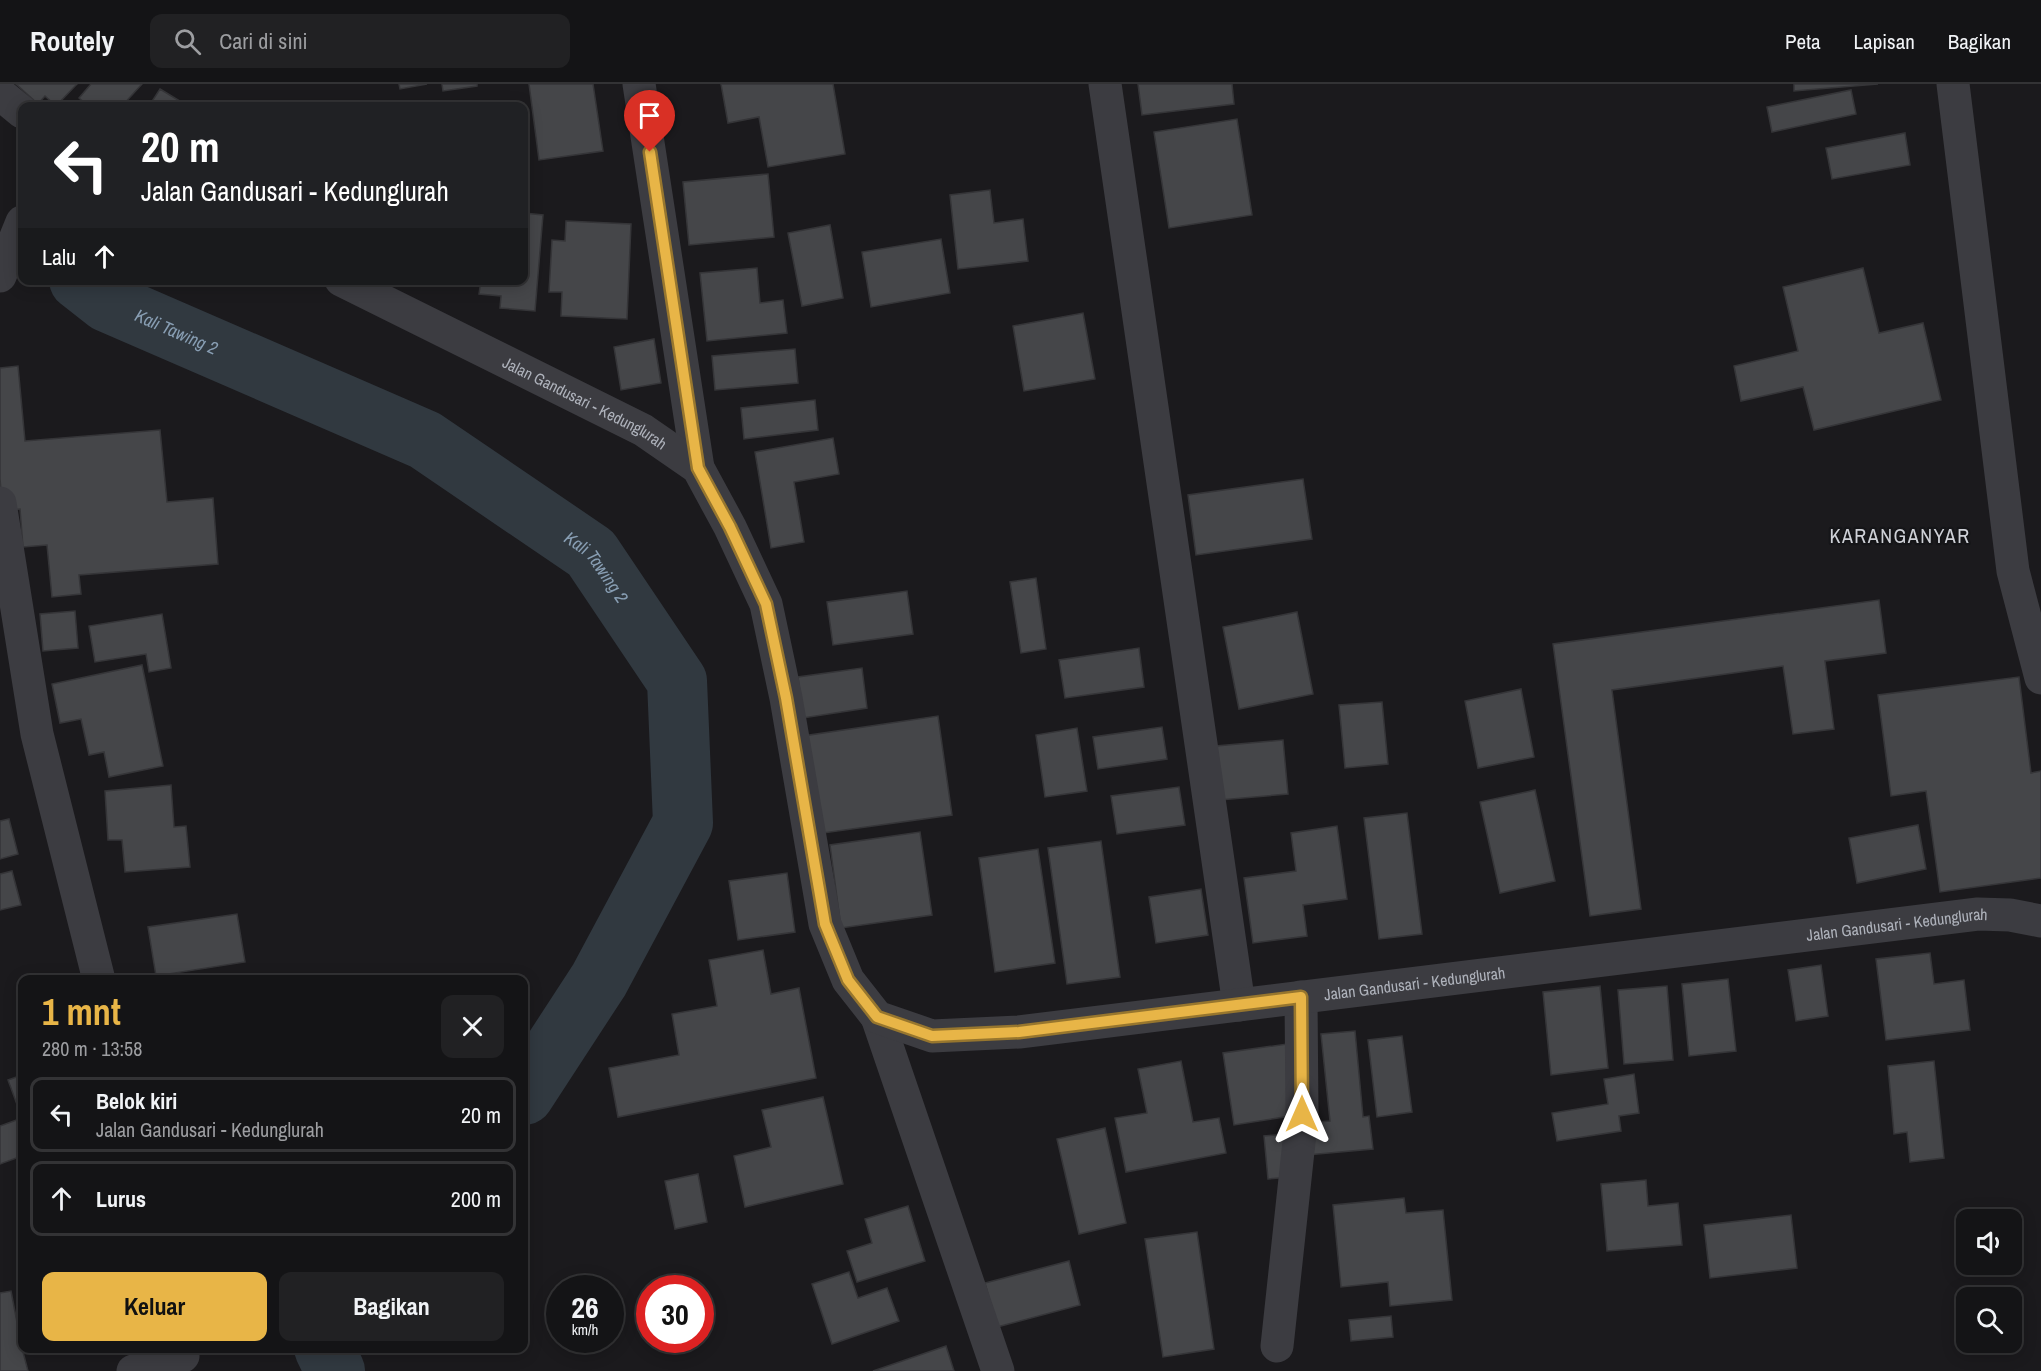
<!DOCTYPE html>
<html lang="id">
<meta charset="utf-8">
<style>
:root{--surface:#141416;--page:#212123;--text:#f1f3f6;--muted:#9d9ea1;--line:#333335;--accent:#e8b547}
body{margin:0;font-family:"Archivo Narrow",sans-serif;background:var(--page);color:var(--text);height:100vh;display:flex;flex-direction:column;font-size:22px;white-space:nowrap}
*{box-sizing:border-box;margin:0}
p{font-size:20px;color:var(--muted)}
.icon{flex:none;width:33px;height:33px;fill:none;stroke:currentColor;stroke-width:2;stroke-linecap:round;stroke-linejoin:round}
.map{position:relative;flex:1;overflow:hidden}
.panel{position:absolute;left:18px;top:891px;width:510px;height:378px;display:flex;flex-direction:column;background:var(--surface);border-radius:12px;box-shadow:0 3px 15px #0003,0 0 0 2px var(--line)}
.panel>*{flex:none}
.banner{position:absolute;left:18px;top:18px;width:510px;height:183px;border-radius:12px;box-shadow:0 3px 15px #0003,0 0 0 2px var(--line);background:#202124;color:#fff;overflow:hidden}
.controls{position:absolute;left:1956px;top:1125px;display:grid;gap:12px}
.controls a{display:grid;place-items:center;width:66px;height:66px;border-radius:12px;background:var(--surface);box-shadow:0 3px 15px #0003,0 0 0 2px var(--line);font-size:30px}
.speed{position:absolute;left:546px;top:1191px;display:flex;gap:12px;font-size:30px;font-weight:700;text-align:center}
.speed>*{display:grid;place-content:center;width:78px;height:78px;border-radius:50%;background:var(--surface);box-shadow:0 3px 15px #0003,0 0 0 2px var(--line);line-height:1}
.speed small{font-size:15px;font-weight:400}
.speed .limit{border:9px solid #d22;background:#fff;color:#111}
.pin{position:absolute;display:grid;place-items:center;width:51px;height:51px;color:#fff;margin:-62px -26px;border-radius:50% 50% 50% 0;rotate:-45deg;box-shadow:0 0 6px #0007}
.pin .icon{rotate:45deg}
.me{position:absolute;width:66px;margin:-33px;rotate:0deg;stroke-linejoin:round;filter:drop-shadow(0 0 4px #0008)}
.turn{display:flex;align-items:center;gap:21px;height:126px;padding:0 24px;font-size:27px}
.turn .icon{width:78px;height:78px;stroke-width:2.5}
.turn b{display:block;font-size:42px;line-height:51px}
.then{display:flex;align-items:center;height:57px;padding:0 24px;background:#0003;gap:12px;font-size:22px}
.round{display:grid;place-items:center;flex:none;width:63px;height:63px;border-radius:12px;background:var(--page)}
.headline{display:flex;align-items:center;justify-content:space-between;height:102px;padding:0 24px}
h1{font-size:36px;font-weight:700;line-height:45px;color:var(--accent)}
.action{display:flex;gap:12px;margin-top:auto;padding:12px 24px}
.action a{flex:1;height:69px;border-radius:12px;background:var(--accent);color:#111;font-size:24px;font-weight:700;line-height:69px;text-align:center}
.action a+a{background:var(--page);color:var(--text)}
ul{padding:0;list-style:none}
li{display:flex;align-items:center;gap:18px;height:75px;margin:0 12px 9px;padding:0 12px;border:3px solid var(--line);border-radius:12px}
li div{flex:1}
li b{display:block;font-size:22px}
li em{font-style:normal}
header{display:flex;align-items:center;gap:36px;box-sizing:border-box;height:84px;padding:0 30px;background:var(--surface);border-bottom:2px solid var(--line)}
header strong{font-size:28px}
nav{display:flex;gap:33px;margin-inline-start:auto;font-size:21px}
.search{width:420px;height:54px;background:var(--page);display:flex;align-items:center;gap:15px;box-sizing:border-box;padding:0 21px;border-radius:12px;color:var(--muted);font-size:22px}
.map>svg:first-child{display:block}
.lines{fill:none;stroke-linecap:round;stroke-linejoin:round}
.river{stroke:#313940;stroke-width:60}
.building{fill:#454649;stroke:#353538;stroke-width:1.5}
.minor{stroke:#3c3c41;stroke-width:33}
.tertiary{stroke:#3c3c41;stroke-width:33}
.route-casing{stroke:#97762e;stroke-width:15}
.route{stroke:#e8b547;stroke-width:10}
.labels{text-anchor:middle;stroke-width:4.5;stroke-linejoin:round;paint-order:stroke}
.street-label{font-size:16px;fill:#aeb2bb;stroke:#151518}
.water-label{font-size:18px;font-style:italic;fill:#889eb3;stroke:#151518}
.quarter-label{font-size:20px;letter-spacing:1.5px;fill:#cfd1d7;stroke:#151518}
</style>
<header>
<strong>Routely</strong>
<div class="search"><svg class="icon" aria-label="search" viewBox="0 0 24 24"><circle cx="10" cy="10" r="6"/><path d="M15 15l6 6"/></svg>Cari di sini</div>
<nav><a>Peta</a><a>Lapisan</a><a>Bagikan</a></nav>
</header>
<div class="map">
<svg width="2041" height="1287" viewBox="0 0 2041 1287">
<rect width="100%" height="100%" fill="#1b1a1d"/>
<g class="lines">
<!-- river -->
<g class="river">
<path id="s1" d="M79,196L107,218L425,356L591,469L677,597L683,739L599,896L524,1011"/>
<path d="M324,1264L335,1287"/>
</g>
</g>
<!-- building -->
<path class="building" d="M16,0H77L56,22L45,12L38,20Z
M91,0H142L122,22H88L79,14Z
M399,0H427L400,5Z
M442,0H477V2L443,7Z
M529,0H593L603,67L539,76Z
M721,0H833L845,70L768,83L759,33L728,39Z
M1138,0H1232L1234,20L1142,31Z
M1794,0H1878L1794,7Z
M160,5L188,22H149Z
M1851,6L1856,30L1772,48L1767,23Z
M1237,35L1252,131L1169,144L1154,48Z
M1905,49L1910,81L1832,95L1826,64Z
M768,90L774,153L689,161L683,98Z
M990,106L994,139L1023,135L1028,177L958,185L950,111Z
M524,129L543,131L535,227L500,224L501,212L479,210L481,196H524Z
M566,137L631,140L627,235L561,232L562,208H549L552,156L565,157Z
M830,141L843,214L802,222L788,149Z
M941,155L950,209L871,223L862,168Z
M757,184L760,219L783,216L787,249L707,257L700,189Z
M1863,184L1879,249L1923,239L1941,316L1814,346L1803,303L1741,317L1734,282L1798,267L1783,203Z
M1083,229L1095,295L1024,307L1013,242Z
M654,255L661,299L621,306L614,263Z
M795,265L798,299L715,306L712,272Z
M18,282L25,357L160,346L167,418L213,414L218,480L79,491L81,510L52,513L47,461L23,463L20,425L3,427L0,395V284Z
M815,316L818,346L744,355L741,324Z
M833,354L839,390L794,398L804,458L771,464L755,368Z
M1303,395L1312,455L1196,471L1188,411Z
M1036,494L1046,565L1021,569L1010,498Z
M907,507L913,550L833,561L827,518Z
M1879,516L1886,569L1825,577L1834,645L1793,650L1783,582L1612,606L1641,825L1590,832L1553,560Z
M75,527L78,564L43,567L40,530Z
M1297,528L1313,610L1239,625L1223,543Z
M162,530L171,584L149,588L146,570L95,578L89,542Z
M1139,564L1144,603L1065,614L1059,576Z
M142,581L163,682L109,693L104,668L89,671L81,635L60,639L52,600Z
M862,584L867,624L803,634L798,593Z
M2019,593L2031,689L2041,687V794L1940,808L1926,707L1891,712L1878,611Z
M1521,605L1534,673L1478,684L1465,617Z
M1382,618L1388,680L1345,684L1339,621Z
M938,632L952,731L816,750L803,652Z
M1162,643L1167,675L1098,685L1093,653Z
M1077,644L1087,707L1045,713L1036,651Z
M1283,656L1288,710L1220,716L1216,662Z
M171,701L174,743L186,742L190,783L125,788L122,756H108L105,707Z
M1179,703L1185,741L1117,750L1111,712Z
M1535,706L1555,797L1500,809L1480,718Z
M1407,729L1422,850L1379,855L1364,734Z
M9,735L18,770L0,775V737Z
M1918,741L1926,785L1857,799L1849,754Z
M1337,742L1347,815L1303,821L1307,852L1253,859L1244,794L1296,787L1291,749Z
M920,748L932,831L841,844L830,761Z
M1101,757L1120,893L1067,900L1048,764Z
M1038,765L1055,879L995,888L979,774Z
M12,787L21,821L0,826V790Z
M787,789L795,848L738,856L729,797Z
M1201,805L1208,851L1156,859L1149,813Z
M237,830L245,878L156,892L148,843Z
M763,866L771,910L799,904L816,994L618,1033L609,984L679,971L672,930L717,922L709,876Z
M1930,869L1934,900L1964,896L1970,946L1886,956L1876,875Z
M1821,881L1828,932L1796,937L1788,886Z
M1728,895L1736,967L1689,972L1682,900Z
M1600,902L1608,984L1551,991L1543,908Z
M1667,902L1673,976L1624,980L1618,906Z
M1355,947L1363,1033L1369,1032L1373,1065L1307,1071L1304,1039L1330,1037L1321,950Z
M1402,952L1412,1028L1377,1033L1368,956Z
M1287,960L1297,1031L1234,1041L1223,969Z
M1181,977L1193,1038L1219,1034L1226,1069L1126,1088L1115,1034L1147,1029L1138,985Z
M1934,977L1944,1074L1910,1078L1907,1048L1894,1050L1888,982Z
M1634,990L1639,1029L1619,1032L1621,1047L1557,1057L1552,1029L1608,1020L1604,995Z
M22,991V1072L0,1080V1042L22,1034L8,996Z
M823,1013L843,1100L745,1123L734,1072L771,1063L762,1026Z
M1105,1044L1126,1139L1079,1150L1057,1055Z
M1288,1050L1292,1093L1268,1095L1264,1052Z
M698,1090L707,1138L675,1145L665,1097Z
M1646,1096L1648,1122L1678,1119L1682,1161L1607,1167L1601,1100Z
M1404,1114L1406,1129L1443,1126L1452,1216L1390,1222L1388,1198L1341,1203L1333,1121Z
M908,1122L925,1177L857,1198L847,1167L872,1159L865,1135Z
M1791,1131L1797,1184L1710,1194L1704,1141Z
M1197,1148L1214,1265L1163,1273L1145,1155Z
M1069,1177L1080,1221L997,1243L985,1199Z
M849,1188L858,1214L887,1204L899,1237L832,1260L812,1200Z
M11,1207L22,1264L28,1287H0V1209Z
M1391,1232L1393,1253L1351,1257L1349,1236Z
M946,1262L954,1287H873Z"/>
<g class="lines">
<!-- minor -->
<path class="minor" d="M639,0L698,384
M1105,0L1239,921
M1953,0L2013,487L2041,594
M0,192L22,138
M0,419L37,650L99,896
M877,933L998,1287
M1277,1262L1302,1030L1301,913
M133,1287L183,1272"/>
<!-- tertiary -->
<g class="tertiary">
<path d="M0,10L22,28"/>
<path id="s2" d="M341,196L643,346L698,384L730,443L766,520L786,614L825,840L848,896L877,933L932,952L1019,948L1978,830L2010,831L2041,837"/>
</g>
</g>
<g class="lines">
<!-- route casing -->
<g class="route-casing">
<path id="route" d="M650,68L698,384L730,443L766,520L786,614L825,840L848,896L877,933L932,952L1019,948L1301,913L1302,1030"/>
</g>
<!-- route -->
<use href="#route" class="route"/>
</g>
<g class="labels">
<!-- street labels -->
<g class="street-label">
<text dy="6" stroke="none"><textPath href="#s2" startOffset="273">Jalan Gandusari - Kedunglurah</textPath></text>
<text dy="6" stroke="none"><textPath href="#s2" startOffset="2019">Jalan Gandusari - Kedunglurah</textPath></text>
<text dy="6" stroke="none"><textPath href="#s2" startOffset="1533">Jalan Gandusari - Kedunglurah</textPath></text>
</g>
<!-- water labels -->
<g class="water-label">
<text dy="6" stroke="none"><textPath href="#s1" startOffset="111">Kali Tawing 2</textPath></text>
<text dy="6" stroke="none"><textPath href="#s1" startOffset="597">Kali Tawing 2</textPath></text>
</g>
<!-- quarter labels -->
<g class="quarter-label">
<text x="1900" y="459">KARANGANYAR</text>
</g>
</g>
</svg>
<div class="controls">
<a><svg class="icon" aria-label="sound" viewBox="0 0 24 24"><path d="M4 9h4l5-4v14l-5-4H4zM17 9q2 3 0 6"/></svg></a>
<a><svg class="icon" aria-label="search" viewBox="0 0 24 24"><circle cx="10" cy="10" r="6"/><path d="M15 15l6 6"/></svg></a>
</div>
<div class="speed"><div>26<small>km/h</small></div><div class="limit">30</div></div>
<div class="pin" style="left:650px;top:68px;background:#d93025"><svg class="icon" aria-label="arrive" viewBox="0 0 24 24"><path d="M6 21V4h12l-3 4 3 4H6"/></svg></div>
<svg class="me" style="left:1302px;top:1030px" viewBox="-20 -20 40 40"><path d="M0-17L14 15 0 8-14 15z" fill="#e8b547" stroke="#fff" stroke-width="4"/></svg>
<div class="banner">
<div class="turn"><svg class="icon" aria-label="left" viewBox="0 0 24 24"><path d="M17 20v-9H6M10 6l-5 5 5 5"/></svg><div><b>20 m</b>Jalan Gandusari - Kedunglurah</div></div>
<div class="then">Lalu<svg class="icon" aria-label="ahead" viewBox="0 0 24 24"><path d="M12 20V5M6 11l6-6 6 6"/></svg></div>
</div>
<section class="panel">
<div class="headline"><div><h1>1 mnt</h1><p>280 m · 13:58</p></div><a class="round"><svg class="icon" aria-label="close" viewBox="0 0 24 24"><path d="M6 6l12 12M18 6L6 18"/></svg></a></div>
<ul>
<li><svg class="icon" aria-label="left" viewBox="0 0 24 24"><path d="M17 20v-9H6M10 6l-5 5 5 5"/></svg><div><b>Belok kiri</b><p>Jalan Gandusari - Kedunglurah</p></div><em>20 m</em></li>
<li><svg class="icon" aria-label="ahead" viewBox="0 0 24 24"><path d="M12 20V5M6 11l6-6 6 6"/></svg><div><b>Lurus</b></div><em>200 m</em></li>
</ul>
<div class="action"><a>Keluar</a><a>Bagikan</a></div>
</section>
</div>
